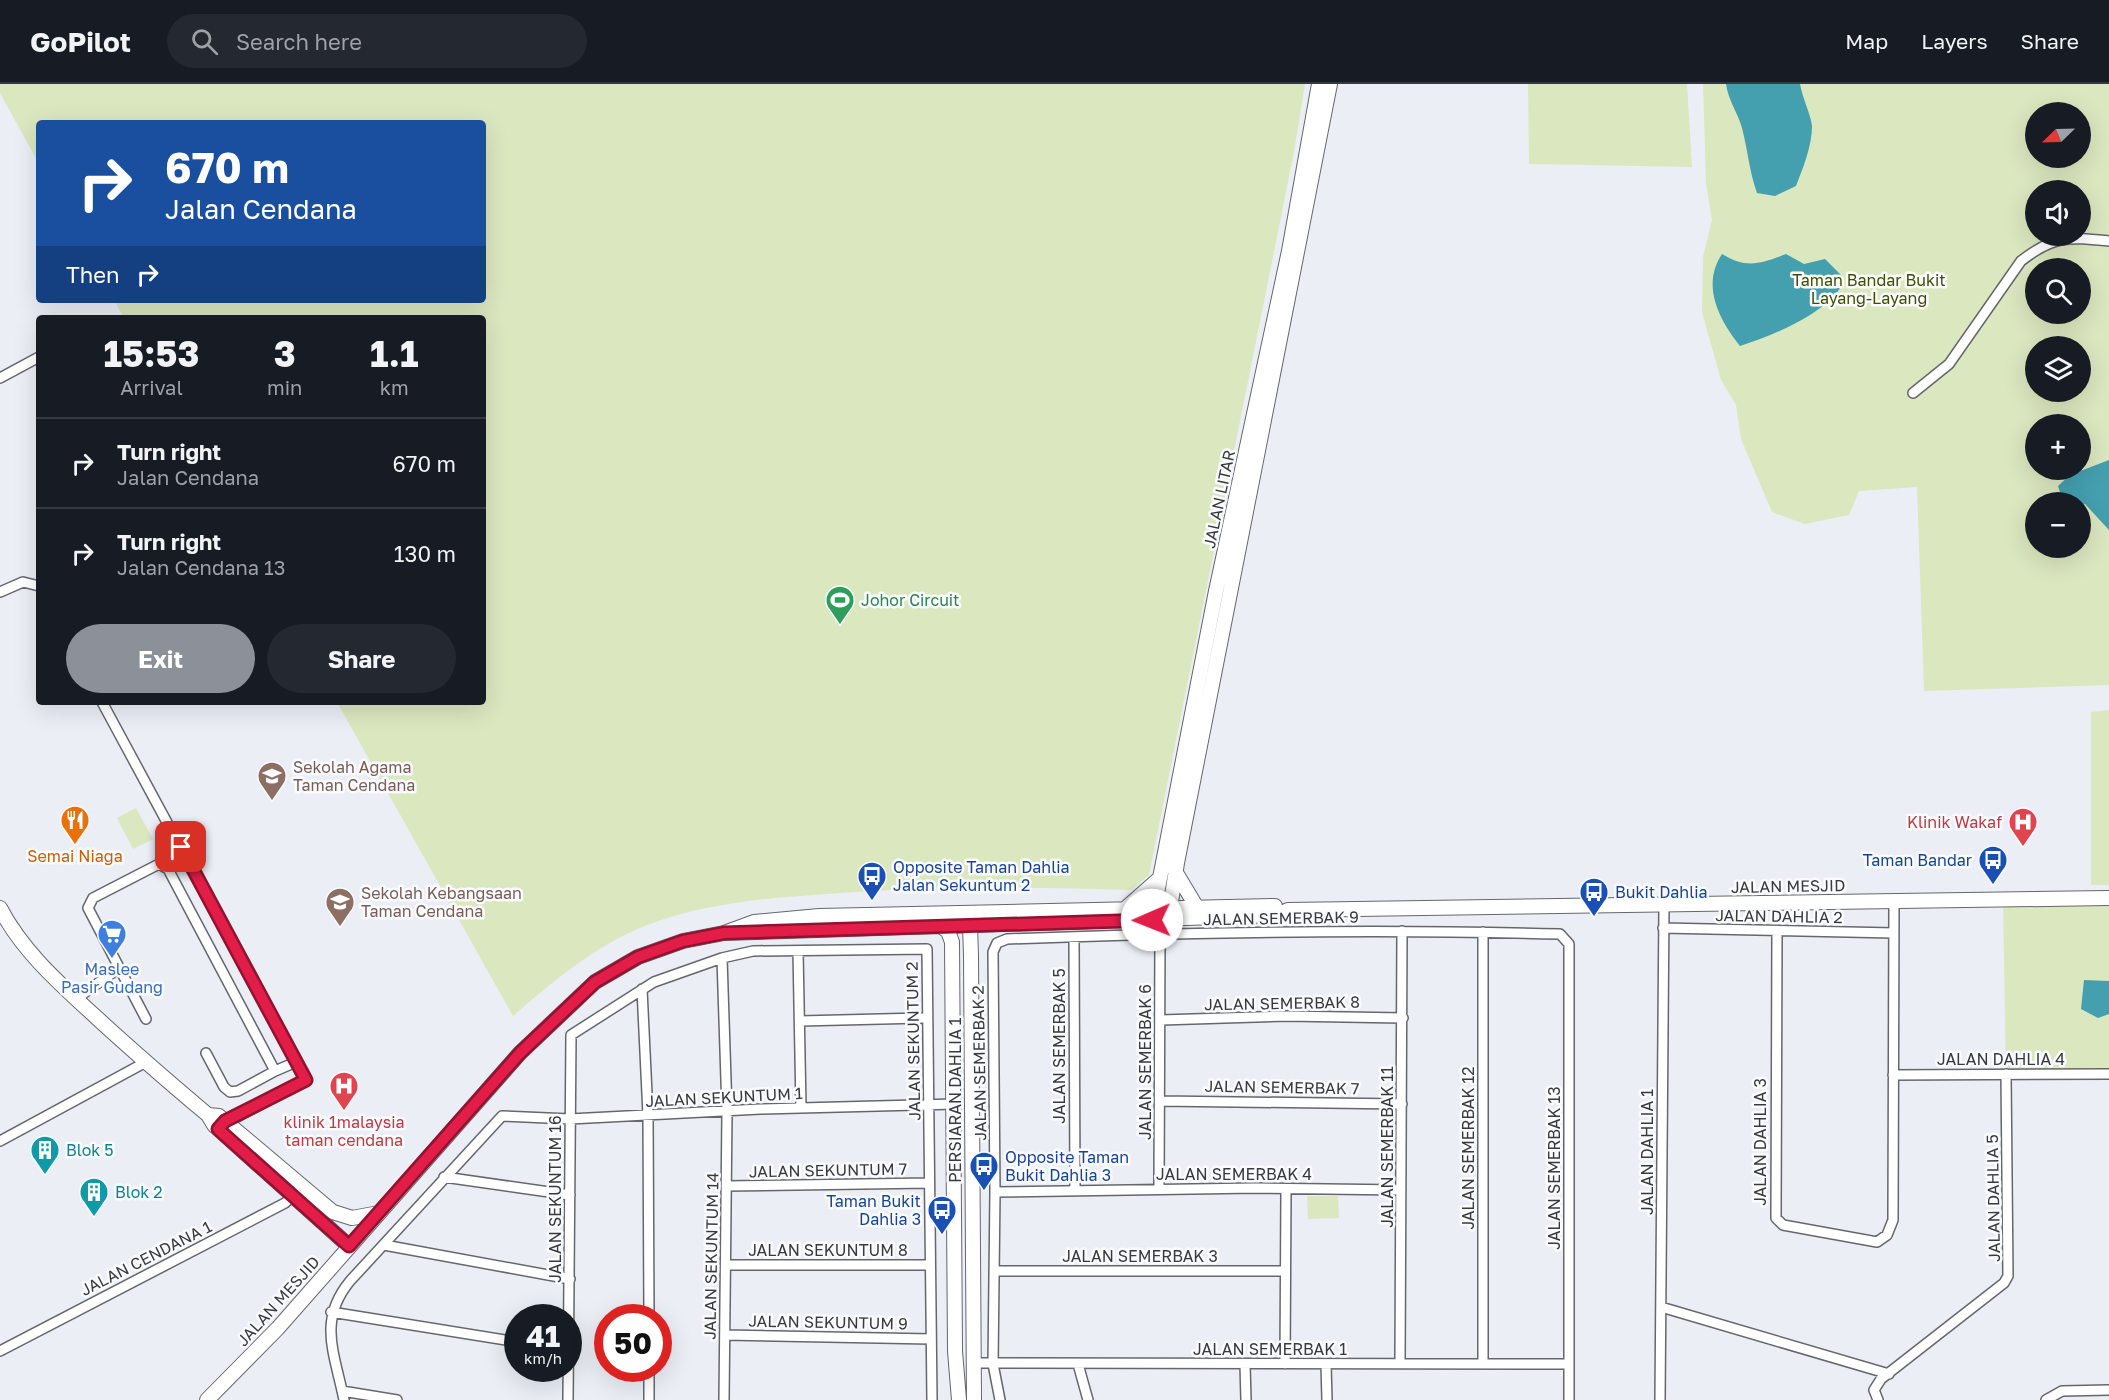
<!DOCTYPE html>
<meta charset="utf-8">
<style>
:root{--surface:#171b24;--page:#242831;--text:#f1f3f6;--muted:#9ea1a6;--line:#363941;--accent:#8c9099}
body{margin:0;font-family:"Golos Text",sans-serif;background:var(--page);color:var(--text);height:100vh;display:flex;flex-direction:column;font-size:22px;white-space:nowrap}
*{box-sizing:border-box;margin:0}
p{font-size:20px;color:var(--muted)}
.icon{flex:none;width:33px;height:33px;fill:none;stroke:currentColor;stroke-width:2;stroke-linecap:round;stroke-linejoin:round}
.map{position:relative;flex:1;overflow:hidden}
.sheet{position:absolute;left:36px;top:231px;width:450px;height:390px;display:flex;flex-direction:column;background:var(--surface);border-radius:6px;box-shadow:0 6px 24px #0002}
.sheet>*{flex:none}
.guide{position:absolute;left:36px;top:36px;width:450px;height:183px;border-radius:6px;box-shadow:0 6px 24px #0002;background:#1a4fa0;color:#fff;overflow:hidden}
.needle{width:39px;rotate:247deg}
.buttons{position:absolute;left:2025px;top:18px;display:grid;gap:12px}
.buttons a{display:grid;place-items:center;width:66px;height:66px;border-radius:50%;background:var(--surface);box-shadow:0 6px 24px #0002;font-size:30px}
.speed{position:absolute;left:504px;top:1220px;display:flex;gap:12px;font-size:30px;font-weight:700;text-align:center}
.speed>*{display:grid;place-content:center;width:78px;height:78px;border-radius:50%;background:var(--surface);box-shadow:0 6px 24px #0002;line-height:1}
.speed small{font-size:15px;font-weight:400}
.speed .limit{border:9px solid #d22;background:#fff;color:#111}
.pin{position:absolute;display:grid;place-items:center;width:51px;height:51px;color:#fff;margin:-26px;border-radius:12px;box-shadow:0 3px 9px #0006}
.me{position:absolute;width:66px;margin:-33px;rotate:269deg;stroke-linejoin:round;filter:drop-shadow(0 0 4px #0008)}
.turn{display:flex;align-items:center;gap:21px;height:126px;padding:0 30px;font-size:27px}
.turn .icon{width:78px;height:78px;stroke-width:2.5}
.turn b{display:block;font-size:42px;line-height:51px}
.then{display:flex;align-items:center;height:57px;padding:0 30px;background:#0003;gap:12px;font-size:22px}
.eta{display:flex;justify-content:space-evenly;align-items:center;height:102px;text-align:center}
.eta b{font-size:36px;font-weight:700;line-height:42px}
.primary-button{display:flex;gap:12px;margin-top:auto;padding:12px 30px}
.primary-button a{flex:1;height:69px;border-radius:36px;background:var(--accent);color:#fff;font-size:24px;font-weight:700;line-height:69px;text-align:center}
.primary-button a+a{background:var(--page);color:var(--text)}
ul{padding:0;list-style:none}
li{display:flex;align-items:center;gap:18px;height:90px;padding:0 30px;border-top:2px solid var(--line)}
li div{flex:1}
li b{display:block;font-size:22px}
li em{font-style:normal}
header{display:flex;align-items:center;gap:36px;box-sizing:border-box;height:84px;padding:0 30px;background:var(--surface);border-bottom:2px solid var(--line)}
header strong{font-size:28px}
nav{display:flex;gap:33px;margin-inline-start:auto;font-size:21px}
.search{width:420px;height:54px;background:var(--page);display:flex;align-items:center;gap:15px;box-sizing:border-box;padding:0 21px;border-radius:33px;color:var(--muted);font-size:22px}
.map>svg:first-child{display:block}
.green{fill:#dbe7bf;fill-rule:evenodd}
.water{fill:#449fae}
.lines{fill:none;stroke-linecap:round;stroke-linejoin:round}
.street-casing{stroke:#65676d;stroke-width:12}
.secondary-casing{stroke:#65676d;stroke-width:16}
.street{stroke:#fff;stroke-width:9}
.secondary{stroke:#fff;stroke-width:14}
.route-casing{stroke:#92132f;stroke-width:15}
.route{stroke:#e11d48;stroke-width:10}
.labels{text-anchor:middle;stroke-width:5;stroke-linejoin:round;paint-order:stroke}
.park-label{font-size:16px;fill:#404e02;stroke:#fafbfe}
.street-label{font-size:16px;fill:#393a3d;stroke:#fafbfe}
.leisure-label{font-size:16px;fill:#27864d;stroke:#fafbfe;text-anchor:start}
.education-label{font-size:16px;fill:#785e54;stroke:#fafbfe;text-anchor:start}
.health-label{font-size:16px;fill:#be3a42;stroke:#fafbfe;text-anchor:end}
.food-label{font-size:16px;fill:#c56008;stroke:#fafbfe}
.transit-label{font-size:16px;fill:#164399;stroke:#fafbfe;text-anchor:start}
.shop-label{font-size:16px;fill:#366cbe;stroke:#fafbfe}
.culture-label{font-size:16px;fill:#0d838f;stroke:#fafbfe;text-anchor:start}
</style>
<header>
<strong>GoPilot</strong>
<div class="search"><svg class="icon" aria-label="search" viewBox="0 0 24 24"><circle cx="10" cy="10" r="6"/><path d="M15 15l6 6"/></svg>Search here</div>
<nav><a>Map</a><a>Layers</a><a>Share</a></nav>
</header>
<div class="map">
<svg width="2109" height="1316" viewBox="0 0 2109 1316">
<rect width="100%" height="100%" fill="#ebeef5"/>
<!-- green -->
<path class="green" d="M0,0H1305L1294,68L1149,791L1131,806C1029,803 928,802 827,810C756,815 679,821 615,856C577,877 545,904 513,932L337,618H483V234H124L114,216H483V39H39V80L0,9Z
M1528,0H1687L1692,83L1529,80Z
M1703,0H2109V601L1924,607L1917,403L1859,407L1849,431L1805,440L1772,428L1741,355L1736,321L1721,296L1702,228L1703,173L1712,136L1706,99ZM2036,28H2080V74H2036ZM2036,106H2080V152H2036ZM2036,184H2080V230H2036ZM2036,262H2080V308H2036ZM2036,340H2080V386H2036ZM2036,418H2080V464H2036Z
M2109,626V801H2091V628Z
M136,724L153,755L133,765L117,734Z
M2109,814V990H2006L2003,816Z
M1307,1112H1338L1339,1134L1308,1135Z"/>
<!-- water -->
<path class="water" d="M1726,0H1800C1802,13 1811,31 1812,42C1812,62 1803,84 1796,102L1775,112L1757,109C1749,86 1748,67 1742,44C1738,29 1728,16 1726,0Z
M1722,170C1746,185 1761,180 1786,170L1804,180L1825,175L1842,192L1843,200C1824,231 1774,251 1740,262C1719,236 1701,201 1722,170Z
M2109,376V446L2085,420L2081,422L2080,418H2063L2058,402L2070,391Z
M2084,896L2109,897V930L2098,934L2081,925Z"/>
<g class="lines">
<!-- street casing -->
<g class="street-casing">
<path id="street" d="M0,294L39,273
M1913,309L1949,280L2021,177C2054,151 2069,153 2109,157
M0,508L23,498L39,502
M102,618L306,996L222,1041
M1663,844L1894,849
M1777,847L1776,1134L1783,1141L1877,1158L1887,1151L1893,1136L1894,817
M1483,848V1280
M1074,853L1075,1107
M798,867L801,1024
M722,874L727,1027L724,1316
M642,905L648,1031L649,1233
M76,915L119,884
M146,935L88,824L93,814L159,780L168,785L275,987L238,1007L230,1008L224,1003L206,969
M1161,936L1287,932L1403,934
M800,937L922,934
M275,987L296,978
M1893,991L2109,990
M1161,1017L1402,1020
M0,1057L146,978
M444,1093L570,1111
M726,1102L929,1099
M1159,1105L1160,851
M995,1108L1256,1104L1401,1106
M384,1161L570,1195
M726,1181H930
M994,1187H1285
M1661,1223L1889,1290
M331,1228L518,1258
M725,1251L931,1255
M0,1267L285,1119L296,1109
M972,1279L1569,1280
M1078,1280L1088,1316
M1245,1280L1246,1316
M1285,1280L1286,1105
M1326,1280L1327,1316
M1400,1280L1402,847
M649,1284V1316
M342,1307L397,1316
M344,1316C335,1270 317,1237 350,1197L502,1032L570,1035L760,1025L955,1020
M568,1316L571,951L654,898L722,874L753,867L927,865L932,1316
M1000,1316L993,1280L995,1108L993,868L997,859L1007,855C1191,848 1376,845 1560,850L1569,860V1316
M1660,1316L1664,821
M1878,1316L1874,1306L1881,1295L2004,1199L2008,1192L2006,990
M2046,1316L2062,1307L2109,1306"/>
</g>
<!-- secondary casing -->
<g class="secondary-casing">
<path id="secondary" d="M1175,787L1196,822
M0,824C22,867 61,901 97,934C133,967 170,999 208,1031L214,1041L349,1162
M1126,824L1160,794
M1153,830L1216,507L1289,167L1319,0
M1169,831L1177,779L1330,0
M964,834L970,841L971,872L974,1316
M938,841L948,847L952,858L955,1267L959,1316
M724,849L1278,831L1288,826L2109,814
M208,1031L219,1032L333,1128L352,1134L379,1129
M207,1316L278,1244L520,969L595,898L638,873L683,857L724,849L754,838L819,832L1275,822"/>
</g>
<!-- street -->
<use href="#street" class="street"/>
<!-- secondary -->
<use href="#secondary" class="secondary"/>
</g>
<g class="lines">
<!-- route casing -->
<g class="route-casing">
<path id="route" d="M181,763L306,996L225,1037L218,1045L349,1162L520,969L595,898L638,873L683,857L724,849L1152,836"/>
</g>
<!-- route -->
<use href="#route" class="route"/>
</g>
<!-- icons -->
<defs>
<g id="stadium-pin" transform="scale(1.5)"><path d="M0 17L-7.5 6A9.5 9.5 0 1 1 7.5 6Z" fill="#2e9e5b" stroke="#fafbfe"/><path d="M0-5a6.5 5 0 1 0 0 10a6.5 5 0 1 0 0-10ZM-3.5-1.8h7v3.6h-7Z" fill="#fff"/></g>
<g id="school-pin" transform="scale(1.5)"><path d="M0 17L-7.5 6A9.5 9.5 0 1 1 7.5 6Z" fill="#8d6e63" stroke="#fafbfe"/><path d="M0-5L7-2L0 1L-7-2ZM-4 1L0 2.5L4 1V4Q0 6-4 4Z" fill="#fff"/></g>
<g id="restaurant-pin" transform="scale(1.5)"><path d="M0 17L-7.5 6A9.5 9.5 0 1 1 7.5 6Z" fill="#e8710a" stroke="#fafbfe"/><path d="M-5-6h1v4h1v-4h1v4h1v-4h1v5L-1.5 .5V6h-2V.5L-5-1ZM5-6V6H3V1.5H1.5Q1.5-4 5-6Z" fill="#fff"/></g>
<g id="hospital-pin" transform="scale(1.5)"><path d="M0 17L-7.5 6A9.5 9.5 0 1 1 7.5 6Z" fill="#e0444e" stroke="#fafbfe"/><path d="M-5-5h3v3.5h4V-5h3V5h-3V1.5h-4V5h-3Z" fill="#fff"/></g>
<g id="bus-pin" transform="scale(1.5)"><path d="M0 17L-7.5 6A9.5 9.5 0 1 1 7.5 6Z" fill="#1a4fb4" stroke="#fafbfe"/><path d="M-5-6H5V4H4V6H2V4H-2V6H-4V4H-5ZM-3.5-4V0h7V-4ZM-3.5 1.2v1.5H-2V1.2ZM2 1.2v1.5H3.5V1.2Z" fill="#fff"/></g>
<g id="supermarket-pin" transform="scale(1.5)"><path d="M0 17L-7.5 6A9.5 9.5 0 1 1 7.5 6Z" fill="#3f7fe0" stroke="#fafbfe"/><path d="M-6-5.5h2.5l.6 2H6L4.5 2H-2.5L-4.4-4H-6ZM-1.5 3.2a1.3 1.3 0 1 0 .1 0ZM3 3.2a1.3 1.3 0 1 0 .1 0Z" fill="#fff"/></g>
<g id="building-pin" transform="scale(1.5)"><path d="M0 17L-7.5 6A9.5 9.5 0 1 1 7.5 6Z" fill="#0f9aa8" stroke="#fafbfe"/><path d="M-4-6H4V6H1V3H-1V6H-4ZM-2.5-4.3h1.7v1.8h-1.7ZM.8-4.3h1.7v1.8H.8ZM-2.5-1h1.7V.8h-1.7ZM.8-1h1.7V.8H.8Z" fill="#fff"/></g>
</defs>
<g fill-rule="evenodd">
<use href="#stadium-pin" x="840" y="516"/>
<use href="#school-pin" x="272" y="692"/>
<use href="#restaurant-pin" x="75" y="736"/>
<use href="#hospital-pin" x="2023" y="738"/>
<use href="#bus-pin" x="1993" y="776"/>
<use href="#bus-pin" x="872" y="792"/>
<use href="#bus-pin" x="1594" y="808"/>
<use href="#school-pin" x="340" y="818"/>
<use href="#supermarket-pin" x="112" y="850"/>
<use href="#hospital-pin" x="344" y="1002"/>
<use href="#building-pin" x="45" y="1066"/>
<use href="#bus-pin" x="984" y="1082"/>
<use href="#building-pin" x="94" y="1108"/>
<use href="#bus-pin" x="942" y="1126"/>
</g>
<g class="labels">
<!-- park labels -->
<g class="park-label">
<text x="1869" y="202">Taman Bandar Bukit<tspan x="1869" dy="18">Layang-Layang</tspan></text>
</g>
<!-- street labels -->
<g class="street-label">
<text transform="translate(1219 415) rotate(-78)" y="6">JALAN LITAR</text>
<text transform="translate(1788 802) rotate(-1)" y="6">JALAN MESJID</text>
<text transform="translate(1779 832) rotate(1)" y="6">JALAN DAHLIA 2</text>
<text transform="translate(1281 834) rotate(-1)" y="6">JALAN SEMERBAK 9</text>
<text transform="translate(1282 919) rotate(-1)" y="6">JALAN SEMERBAK 8</text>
<text transform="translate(913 957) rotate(-91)" y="6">JALAN SEKUNTUM 2</text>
<text transform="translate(1059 962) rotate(-90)" y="6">JALAN SEMERBAK 5</text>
<text x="2001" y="981">JALAN DAHLIA 4</text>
<text transform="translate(1145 978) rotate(-90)" y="6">JALAN SEMERBAK 6</text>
<text transform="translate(979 979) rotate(-91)" y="6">JALAN SEMERBAK 2</text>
<text transform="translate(1282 1003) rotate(1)" y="6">JALAN SEMERBAK 7</text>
<text transform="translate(724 1013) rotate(-3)" y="6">JALAN SEKUNTUM 1</text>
<text transform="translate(955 1016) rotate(-90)" y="6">PERSIARAN DAHLIA 1</text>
<text transform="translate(1760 1058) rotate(-90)" y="6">JALAN DAHLIA 3</text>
<text transform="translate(1387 1063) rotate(-90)" y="6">JALAN SEMERBAK 11</text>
<text transform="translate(1468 1064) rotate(-90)" y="6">JALAN SEMERBAK 12</text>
<text transform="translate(1647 1068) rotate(-90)" y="6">JALAN DAHLIA 1</text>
<text transform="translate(1554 1084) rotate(-90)" y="6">JALAN SEMERBAK 13</text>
<text transform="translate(828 1086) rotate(-1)" y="6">JALAN SEKUNTUM 7</text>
<text x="1234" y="1096">JALAN SEMERBAK 4</text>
<text transform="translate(1993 1114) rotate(-91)" y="6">JALAN DAHLIA 5</text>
<text transform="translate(555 1115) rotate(-90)" y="6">JALAN SEKUNTUM 16</text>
<text x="828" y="1172">JALAN SEKUNTUM 8</text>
<text transform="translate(711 1172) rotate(-89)" y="6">JALAN SEKUNTUM 14</text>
<text x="1140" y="1178">JALAN SEMERBAK 3</text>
<text transform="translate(146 1174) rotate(-27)" y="6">JALAN CENDANA 1</text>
<text transform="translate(278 1217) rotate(-48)" y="6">JALAN MESJID</text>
<text transform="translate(828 1238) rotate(1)" y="6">JALAN SEKUNTUM 9</text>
<text x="1270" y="1271">JALAN SEMERBAK 1</text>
</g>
<!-- leisure labels -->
<g class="leisure-label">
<text x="861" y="522">Johor Circuit</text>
</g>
<!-- education labels -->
<g class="education-label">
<text x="293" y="689">Sekolah Agama<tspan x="293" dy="18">Taman Cendana</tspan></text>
<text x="361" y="815">Sekolah Kebangsaan<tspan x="361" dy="18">Taman Cendana</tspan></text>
</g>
<!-- health labels -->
<g class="health-label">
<text x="2002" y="744">Klinik Wakaf</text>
<text x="344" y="1044" text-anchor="middle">klinik 1malaysia<tspan x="344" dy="18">taman cendana</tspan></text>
</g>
<!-- food labels -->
<g class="food-label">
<text x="75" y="778">Semai Niaga</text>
</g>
<!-- transit labels -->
<g class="transit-label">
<text x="1972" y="782" text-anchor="end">Taman Bandar</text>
<text x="893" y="789">Opposite Taman Dahlia<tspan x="893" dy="18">Jalan Sekuntum 2</tspan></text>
<text x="1615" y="814">Bukit Dahlia</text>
<text x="1005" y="1079">Opposite Taman<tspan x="1005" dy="18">Bukit Dahlia 3</tspan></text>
<text x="921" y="1123" text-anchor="end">Taman Bukit<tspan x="921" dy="18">Dahlia 3</tspan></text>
</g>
<!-- shop labels -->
<g class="shop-label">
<text x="112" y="891">Maslee<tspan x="112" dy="18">Pasir Gudang</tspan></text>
</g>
<!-- culture labels -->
<g class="culture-label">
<text x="66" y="1072">Blok 5</text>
<text x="115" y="1114">Blok 2</text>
</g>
</g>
</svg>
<div class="buttons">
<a><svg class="needle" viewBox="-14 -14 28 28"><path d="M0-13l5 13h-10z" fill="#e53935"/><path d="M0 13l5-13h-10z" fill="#9ea1a6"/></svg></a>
<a><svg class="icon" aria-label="sound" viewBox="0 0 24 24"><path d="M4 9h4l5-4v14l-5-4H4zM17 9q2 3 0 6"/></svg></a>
<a><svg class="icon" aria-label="search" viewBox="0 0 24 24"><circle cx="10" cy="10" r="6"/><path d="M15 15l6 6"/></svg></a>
<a><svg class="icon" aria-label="layers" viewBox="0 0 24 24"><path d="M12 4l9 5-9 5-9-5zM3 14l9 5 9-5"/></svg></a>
<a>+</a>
<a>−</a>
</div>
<div class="speed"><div>41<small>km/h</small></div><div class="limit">50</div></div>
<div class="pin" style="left:181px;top:763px;background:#d93025"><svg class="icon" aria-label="arrive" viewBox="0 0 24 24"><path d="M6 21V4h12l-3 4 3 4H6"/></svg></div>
<svg class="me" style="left:1152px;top:836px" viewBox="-20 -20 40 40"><circle r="19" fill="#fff"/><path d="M0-13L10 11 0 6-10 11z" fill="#e11d48"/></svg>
<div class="guide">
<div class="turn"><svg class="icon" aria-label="right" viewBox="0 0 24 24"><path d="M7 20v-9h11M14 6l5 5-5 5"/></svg><div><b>670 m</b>Jalan Cendana</div></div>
<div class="then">Then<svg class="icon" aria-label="right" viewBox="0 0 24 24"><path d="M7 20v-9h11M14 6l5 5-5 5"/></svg></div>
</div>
<section class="sheet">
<div class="eta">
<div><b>15:53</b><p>Arrival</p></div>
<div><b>3</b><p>min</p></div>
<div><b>1.1</b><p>km</p></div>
</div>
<ul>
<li><svg class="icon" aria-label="right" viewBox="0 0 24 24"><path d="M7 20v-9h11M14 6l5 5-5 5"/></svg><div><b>Turn right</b><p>Jalan Cendana</p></div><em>670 m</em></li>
<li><svg class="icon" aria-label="right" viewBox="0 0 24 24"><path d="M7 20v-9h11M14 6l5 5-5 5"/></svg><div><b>Turn right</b><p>Jalan Cendana 13</p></div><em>130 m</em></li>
</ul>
<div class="primary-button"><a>Exit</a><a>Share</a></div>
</section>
</div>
